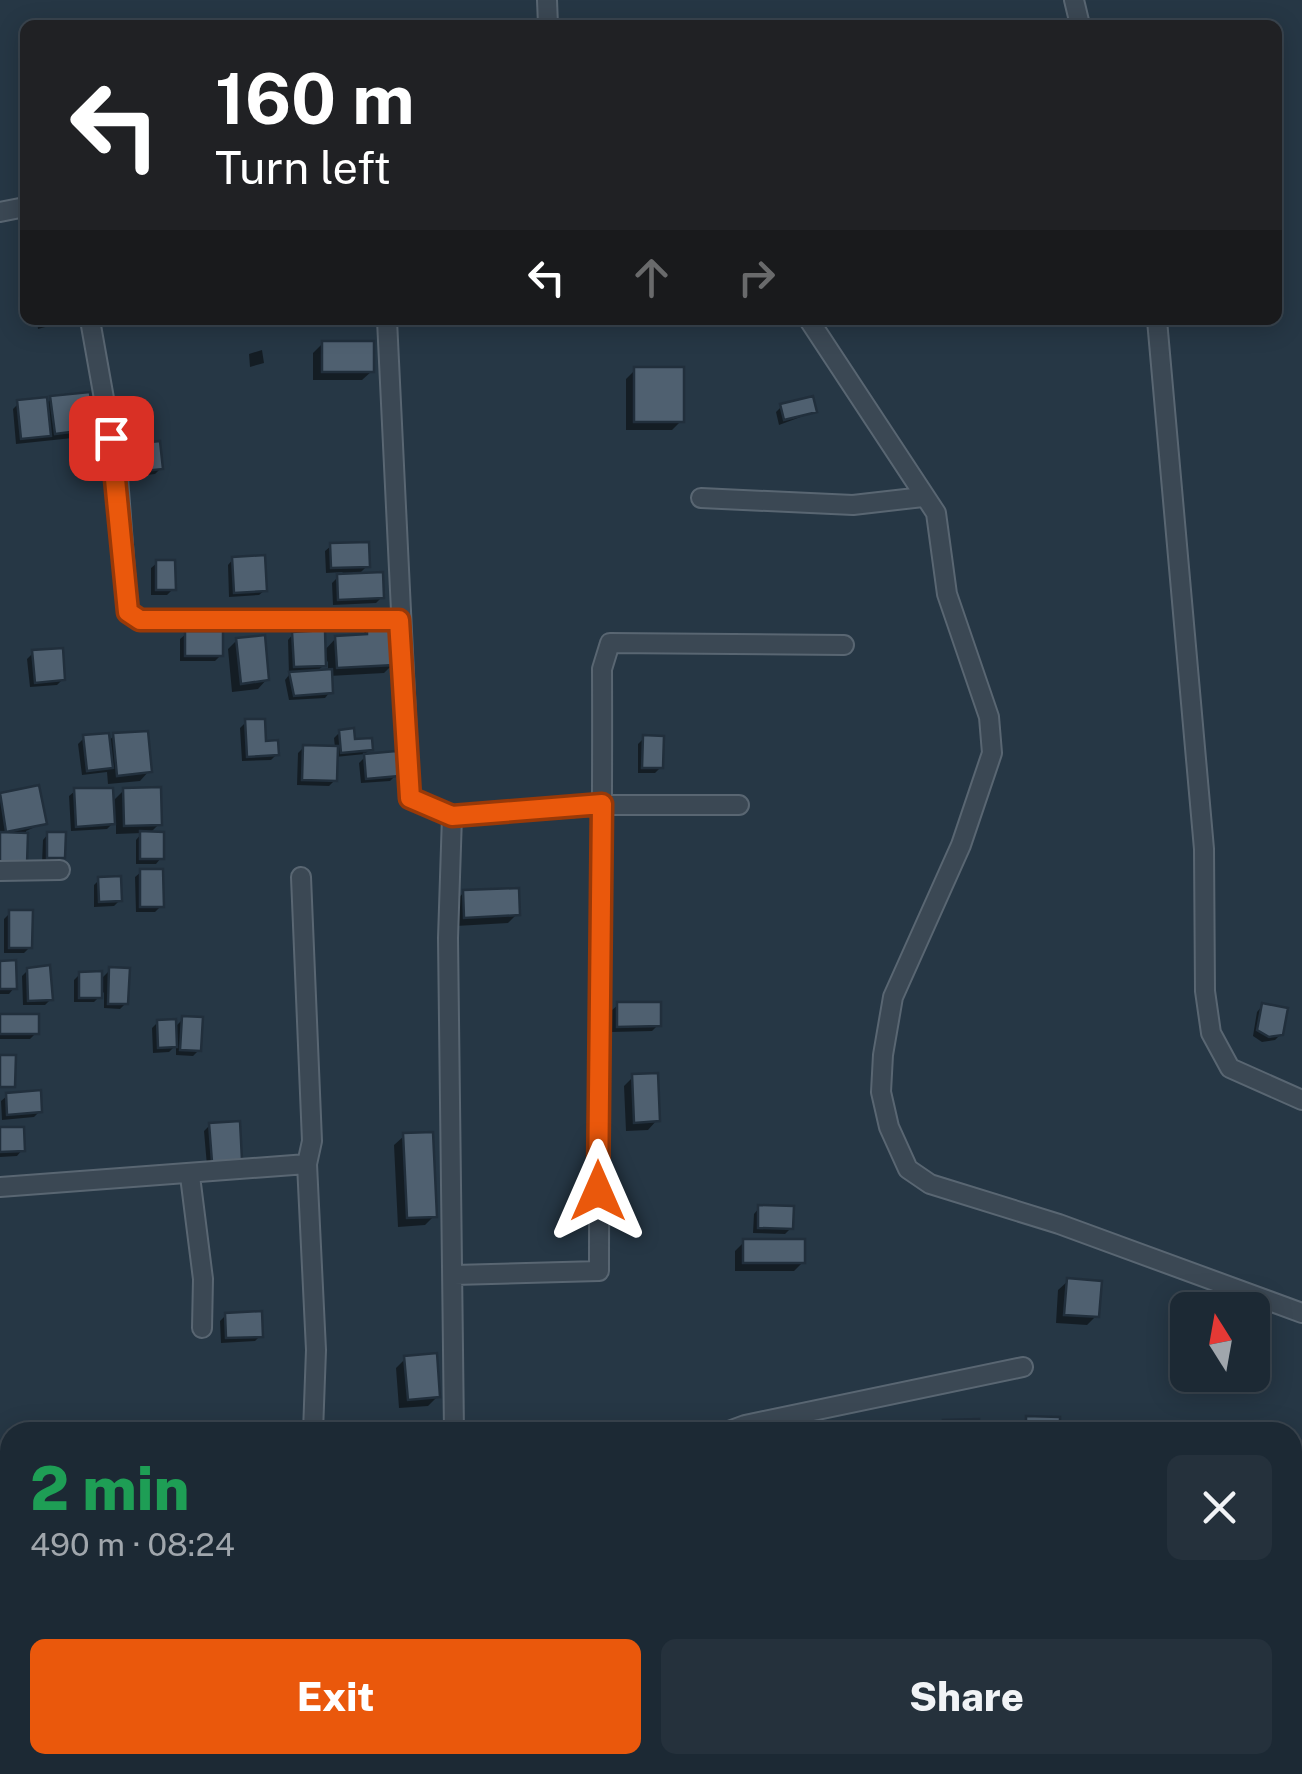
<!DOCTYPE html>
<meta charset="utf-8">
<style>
:root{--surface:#1c2934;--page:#25313c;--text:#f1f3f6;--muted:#a0a6ac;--line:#3a454f;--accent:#ea580c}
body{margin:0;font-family:"Public Sans",sans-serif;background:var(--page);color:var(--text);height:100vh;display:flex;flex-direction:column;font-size:38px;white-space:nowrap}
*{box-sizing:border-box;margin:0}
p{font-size:32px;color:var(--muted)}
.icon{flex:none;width:55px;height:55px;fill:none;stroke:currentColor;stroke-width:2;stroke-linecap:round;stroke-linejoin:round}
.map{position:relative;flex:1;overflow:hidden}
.sheet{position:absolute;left:0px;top:1422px;width:1302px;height:352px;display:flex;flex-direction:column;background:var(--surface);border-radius:30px 30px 0 0;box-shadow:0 5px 25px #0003,0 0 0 2px var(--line)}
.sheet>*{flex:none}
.guide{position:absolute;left:20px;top:20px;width:1262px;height:305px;border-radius:15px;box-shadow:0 5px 25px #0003,0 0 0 2px var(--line);background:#202124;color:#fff;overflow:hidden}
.needle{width:65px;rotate:349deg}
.buttons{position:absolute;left:1170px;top:1292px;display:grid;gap:20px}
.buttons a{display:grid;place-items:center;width:100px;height:100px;border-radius:15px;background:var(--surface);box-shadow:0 5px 25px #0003,0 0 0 2px var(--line);font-size:50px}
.pin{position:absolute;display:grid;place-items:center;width:85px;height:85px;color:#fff;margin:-42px;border-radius:20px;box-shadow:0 5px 15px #0006}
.me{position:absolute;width:110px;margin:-55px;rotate:0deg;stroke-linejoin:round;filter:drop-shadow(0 0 8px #0008)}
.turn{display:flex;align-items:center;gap:35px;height:210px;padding:0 30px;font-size:45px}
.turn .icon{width:130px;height:130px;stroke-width:2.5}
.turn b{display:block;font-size:70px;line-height:85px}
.lanes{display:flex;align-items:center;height:95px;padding:0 30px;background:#0003;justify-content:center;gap:50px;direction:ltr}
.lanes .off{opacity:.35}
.round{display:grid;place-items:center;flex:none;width:105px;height:105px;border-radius:15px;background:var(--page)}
.summary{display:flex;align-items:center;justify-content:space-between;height:170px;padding:0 30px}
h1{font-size:60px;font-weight:800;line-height:75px;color:#1e9e55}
.cta{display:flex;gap:20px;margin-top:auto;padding:20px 30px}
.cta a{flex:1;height:115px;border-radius:15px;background:var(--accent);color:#fff;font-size:40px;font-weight:800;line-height:115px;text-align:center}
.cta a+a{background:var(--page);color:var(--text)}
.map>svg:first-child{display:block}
.water{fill:#3b566e}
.shadow{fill:#0007;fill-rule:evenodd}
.building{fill:#4f6070;stroke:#212f3c;stroke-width:2.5}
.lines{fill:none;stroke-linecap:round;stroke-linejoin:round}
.minor-casing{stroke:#596672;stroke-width:22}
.highway-casing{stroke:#45535f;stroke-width:32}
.minor{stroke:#3b4854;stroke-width:18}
.highway{stroke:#7b6957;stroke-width:28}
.route-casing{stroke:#983908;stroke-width:25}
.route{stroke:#ea580c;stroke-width:18}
</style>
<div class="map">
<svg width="1302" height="1774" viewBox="0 0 1302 1774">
<rect width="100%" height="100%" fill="#263745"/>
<!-- water -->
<path class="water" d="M30,1765H155V1774H30Z"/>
<!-- shadow -->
<path class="shadow" d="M37,320H49V326L38,329Z
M323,343L372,371L362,380H313V353Z
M262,350L264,363L250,367L249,354Z
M635,370L681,421L672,430H626V379Z
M51,399L92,428L82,437L16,444L13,409L19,403L45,405Z
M782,406L814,412L779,425L776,412Z
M124,448L161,468L155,474L121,478L118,453Z
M331,546L367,566L357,576L382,597L376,603L333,605L332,583L343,572L326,573L325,551Z
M233,559L265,590L259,595L229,597L228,565Z
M157,563L173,589L167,595H151V568Z
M368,629L393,664L384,673L329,676L330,692L325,698L289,700L285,680L289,675L288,640L293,634L323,652L336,638L360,637ZM328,661V672H316L323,666Z
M186,634L221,655L215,661H180V639Z
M237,640L267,679L258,689L232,692L228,649Z
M33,653L63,679L57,685L30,687L27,659Z
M246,722L277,754L271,760L242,761L240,728Z
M340,732L370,749L365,754L335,757V780L329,786L297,785L298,753L304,747L335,748L334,738Z
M114,736L149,771L140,781L108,784L107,772L82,775L78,744L84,738L107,742Z
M644,738L661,767L655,773H638V744Z
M365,757L396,775L390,781L361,783L359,763Z
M37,788L44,823L26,831L25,863L0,834V796Z
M124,790L159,824L149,834L161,858L156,864H136V840L142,833L116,834V820L107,829L71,831L69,796L75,791L111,803Z
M48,834L63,857L57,863H42L43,840Z
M141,872L161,906L155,912H136L135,877Z
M100,879L120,900L114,906L94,907V885Z
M464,892L517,914L508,923L456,926L455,902Z
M10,913L30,947L24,953H4V919Z
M0,963L14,988L9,994H0Z
M28,970L51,999L45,1005H23L22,976Z
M110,970L126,1003L120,1009L104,1008V992L94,1002H74V980L80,974L100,980Z
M618,1005L658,1025L652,1031L612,1032V1010Z
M1262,1006L1281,1034L1275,1040L1262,1042L1253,1036L1257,1012Z
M0,1016L36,1033L30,1039H0Z
M183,1019L199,1050L193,1056L176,1055V1045L169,1052L153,1053L152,1028L158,1022L174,1028Z
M633,1077L657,1120L648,1130L626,1131L624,1086Z
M7,1096L40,1111L34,1117L2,1120L1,1101Z
M210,1125L240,1159L234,1164L207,1166L204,1131Z
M0,1130L22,1150L17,1156L0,1157Z
M404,1136L434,1216L425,1225L398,1227L394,1145Z
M759,1208L791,1228L785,1234L753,1233L754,1214Z
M744,1242L803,1262L794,1271H735V1251Z
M1068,1281L1096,1316L1087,1325L1056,1323L1058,1290Z
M226,1315L260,1336L255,1341L221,1343L220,1321Z
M405,1359L438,1396L428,1406L399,1408L396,1368Z
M1027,1418L1058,1419L1057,1432H1018Z
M976,1422L977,1432H935L944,1423Z
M175,1765H192V1766L176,1770Z
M233,1765L234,1774H219L225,1766Z
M257,1765H270L271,1770L259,1774Z
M277,1765H327L328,1774H275Z
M528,1765H559V1768L554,1773L529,1774Z
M573,1765H675L676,1772L654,1774L653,1766L630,1774H620L619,1768L613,1774H573Z
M759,1765H801V1774H759Z
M1035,1765H1100V1774H1036Z"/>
<!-- building -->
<path class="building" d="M322,341H374V372H322Z
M634,367H684V422H634Z
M90,392L94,429L55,434L50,396Z
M813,396L817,412L784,420L780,404Z
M47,397L51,436L21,439L17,400Z
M160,441L163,469L126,473L123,445Z
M369,542L370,567L331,568L330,543Z
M265,555L267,591L234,593L232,557Z
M156,560H175L176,590H156Z
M383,572L384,598L338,600L337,574Z
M393,625L395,665L337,668L335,636L367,634V627Z
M325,630L326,666L294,667L292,632Z
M185,631H223V656H185Z
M265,635L269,680L241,684L236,638Z
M63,648L65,680L35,683L32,650Z
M332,669L333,693L294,696L289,672Z
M245,719H265L266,741L278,740L279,755L247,757Z
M354,728L355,739L372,738L373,750L341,753L339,730Z
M148,731L152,772L117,776L113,733Z
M109,733L113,768L87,771L83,735Z
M643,735L664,736L663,768H642Z
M303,745L338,746L337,781L302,780Z
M396,751L399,776L366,779L364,754Z
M39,785L47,824L6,832L0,793Z
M161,787L162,825L124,826L123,788Z
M74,788H113L115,824L76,827Z
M140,831L164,832V859H140Z
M0,832L28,833L27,864L0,863Z
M47,832H66L65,858H47Z
M140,869H163L164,907H140Z
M121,876L122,901L99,902L98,877Z
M519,888L520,915L464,918L463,890Z
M9,910H33L32,948H9Z
M16,960L17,989H0V961Z
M50,965L53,1000L28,1001L27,968Z
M109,967L130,968L128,1004H108Z
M102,971V998H79V972Z
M617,1002H661V1026L617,1027Z
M1262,1003L1288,1008L1283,1035L1269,1037L1257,1030Z
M0,1014H39V1034H0Z
M182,1016L203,1017L201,1051L180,1050Z
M176,1019L177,1047L158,1048L157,1020Z
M0,1055H16L15,1087H0Z
M658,1073L660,1121L634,1123L632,1074Z
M41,1090L42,1112L7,1115L6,1093Z
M240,1121L242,1160L212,1162L209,1123Z
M0,1127H24L25,1151L0,1152Z
M433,1132L437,1217L407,1218L403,1133Z
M758,1205L794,1206L793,1229L758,1228Z
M743,1239H805V1263H743Z
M1067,1278L1102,1281L1099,1317L1064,1315Z
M262,1311L263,1337L226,1338L225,1313Z
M437,1353L440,1397L408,1400L404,1356Z
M1026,1416L1060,1417V1432H1026Z
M979,1419V1432H943V1420Z
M1292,1757H1297L1298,1774H1272L1271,1765H1292Z
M283,1765H330L331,1774H284Z
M808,1765H846V1774H809Z"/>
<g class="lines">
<!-- minor casing -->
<g class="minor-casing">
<path id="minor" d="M547,0L548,25
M1074,0L1080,25
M0,212L25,207
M90,320L118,477L128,612L140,620H399
M387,320L410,798L452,816L603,805H739
M809,320L936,513L947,594L989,717L992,753L961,845L893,997L883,1055L881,1092L889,1127L908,1169L930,1184L1059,1224L1302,1313
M1157,320L1204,849L1205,991L1211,1033L1230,1068L1302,1100
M701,498L853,505L923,497
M452,816L448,938L454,1432
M0,871L60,870
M301,877L312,1141L307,1164L316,1350L313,1432
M190,1176L203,1279L202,1328
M0,1187L307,1164
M454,1275L599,1271C599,1070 603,870 602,669L610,643L844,645
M726,1432L745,1425L1023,1367
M0,1522L7,1577L8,1774"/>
</g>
<!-- highway casing -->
<g class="highway-casing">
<path id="highway" d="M1292,1554H1302
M0,1577H10"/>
</g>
<!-- minor -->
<use href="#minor" class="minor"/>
<!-- highway -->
<use href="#highway" class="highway"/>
</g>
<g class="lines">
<!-- route casing -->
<g class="route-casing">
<path id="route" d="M111,438L128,612L140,620H399L410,798L452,816L602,804L598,1191"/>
</g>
<!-- route -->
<use href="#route" class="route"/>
</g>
</svg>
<div class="buttons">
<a><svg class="needle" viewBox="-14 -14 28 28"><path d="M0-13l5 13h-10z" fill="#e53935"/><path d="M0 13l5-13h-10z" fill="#a0a6ac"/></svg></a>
</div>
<div class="pin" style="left:111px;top:438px;background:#d93025"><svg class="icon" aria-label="arrive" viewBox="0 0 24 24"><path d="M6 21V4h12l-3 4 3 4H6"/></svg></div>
<svg class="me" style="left:598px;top:1191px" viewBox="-20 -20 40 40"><path d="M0-17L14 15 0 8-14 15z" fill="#ea580c" stroke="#fff" stroke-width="4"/></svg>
<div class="guide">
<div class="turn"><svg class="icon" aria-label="left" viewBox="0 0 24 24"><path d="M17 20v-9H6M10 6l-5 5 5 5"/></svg><div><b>160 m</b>Turn left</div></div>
<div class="lanes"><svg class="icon" aria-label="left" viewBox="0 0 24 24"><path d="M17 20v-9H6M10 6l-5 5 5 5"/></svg><svg class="icon off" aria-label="ahead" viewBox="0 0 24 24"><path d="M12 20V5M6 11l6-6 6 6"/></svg><svg class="icon off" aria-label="right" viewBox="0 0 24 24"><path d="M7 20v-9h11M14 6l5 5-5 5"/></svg></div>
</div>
<section class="sheet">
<div class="summary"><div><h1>2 min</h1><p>490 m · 08:24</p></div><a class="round"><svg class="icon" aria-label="close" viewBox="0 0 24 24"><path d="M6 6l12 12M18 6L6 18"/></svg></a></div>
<div class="cta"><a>Exit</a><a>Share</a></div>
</section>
</div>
